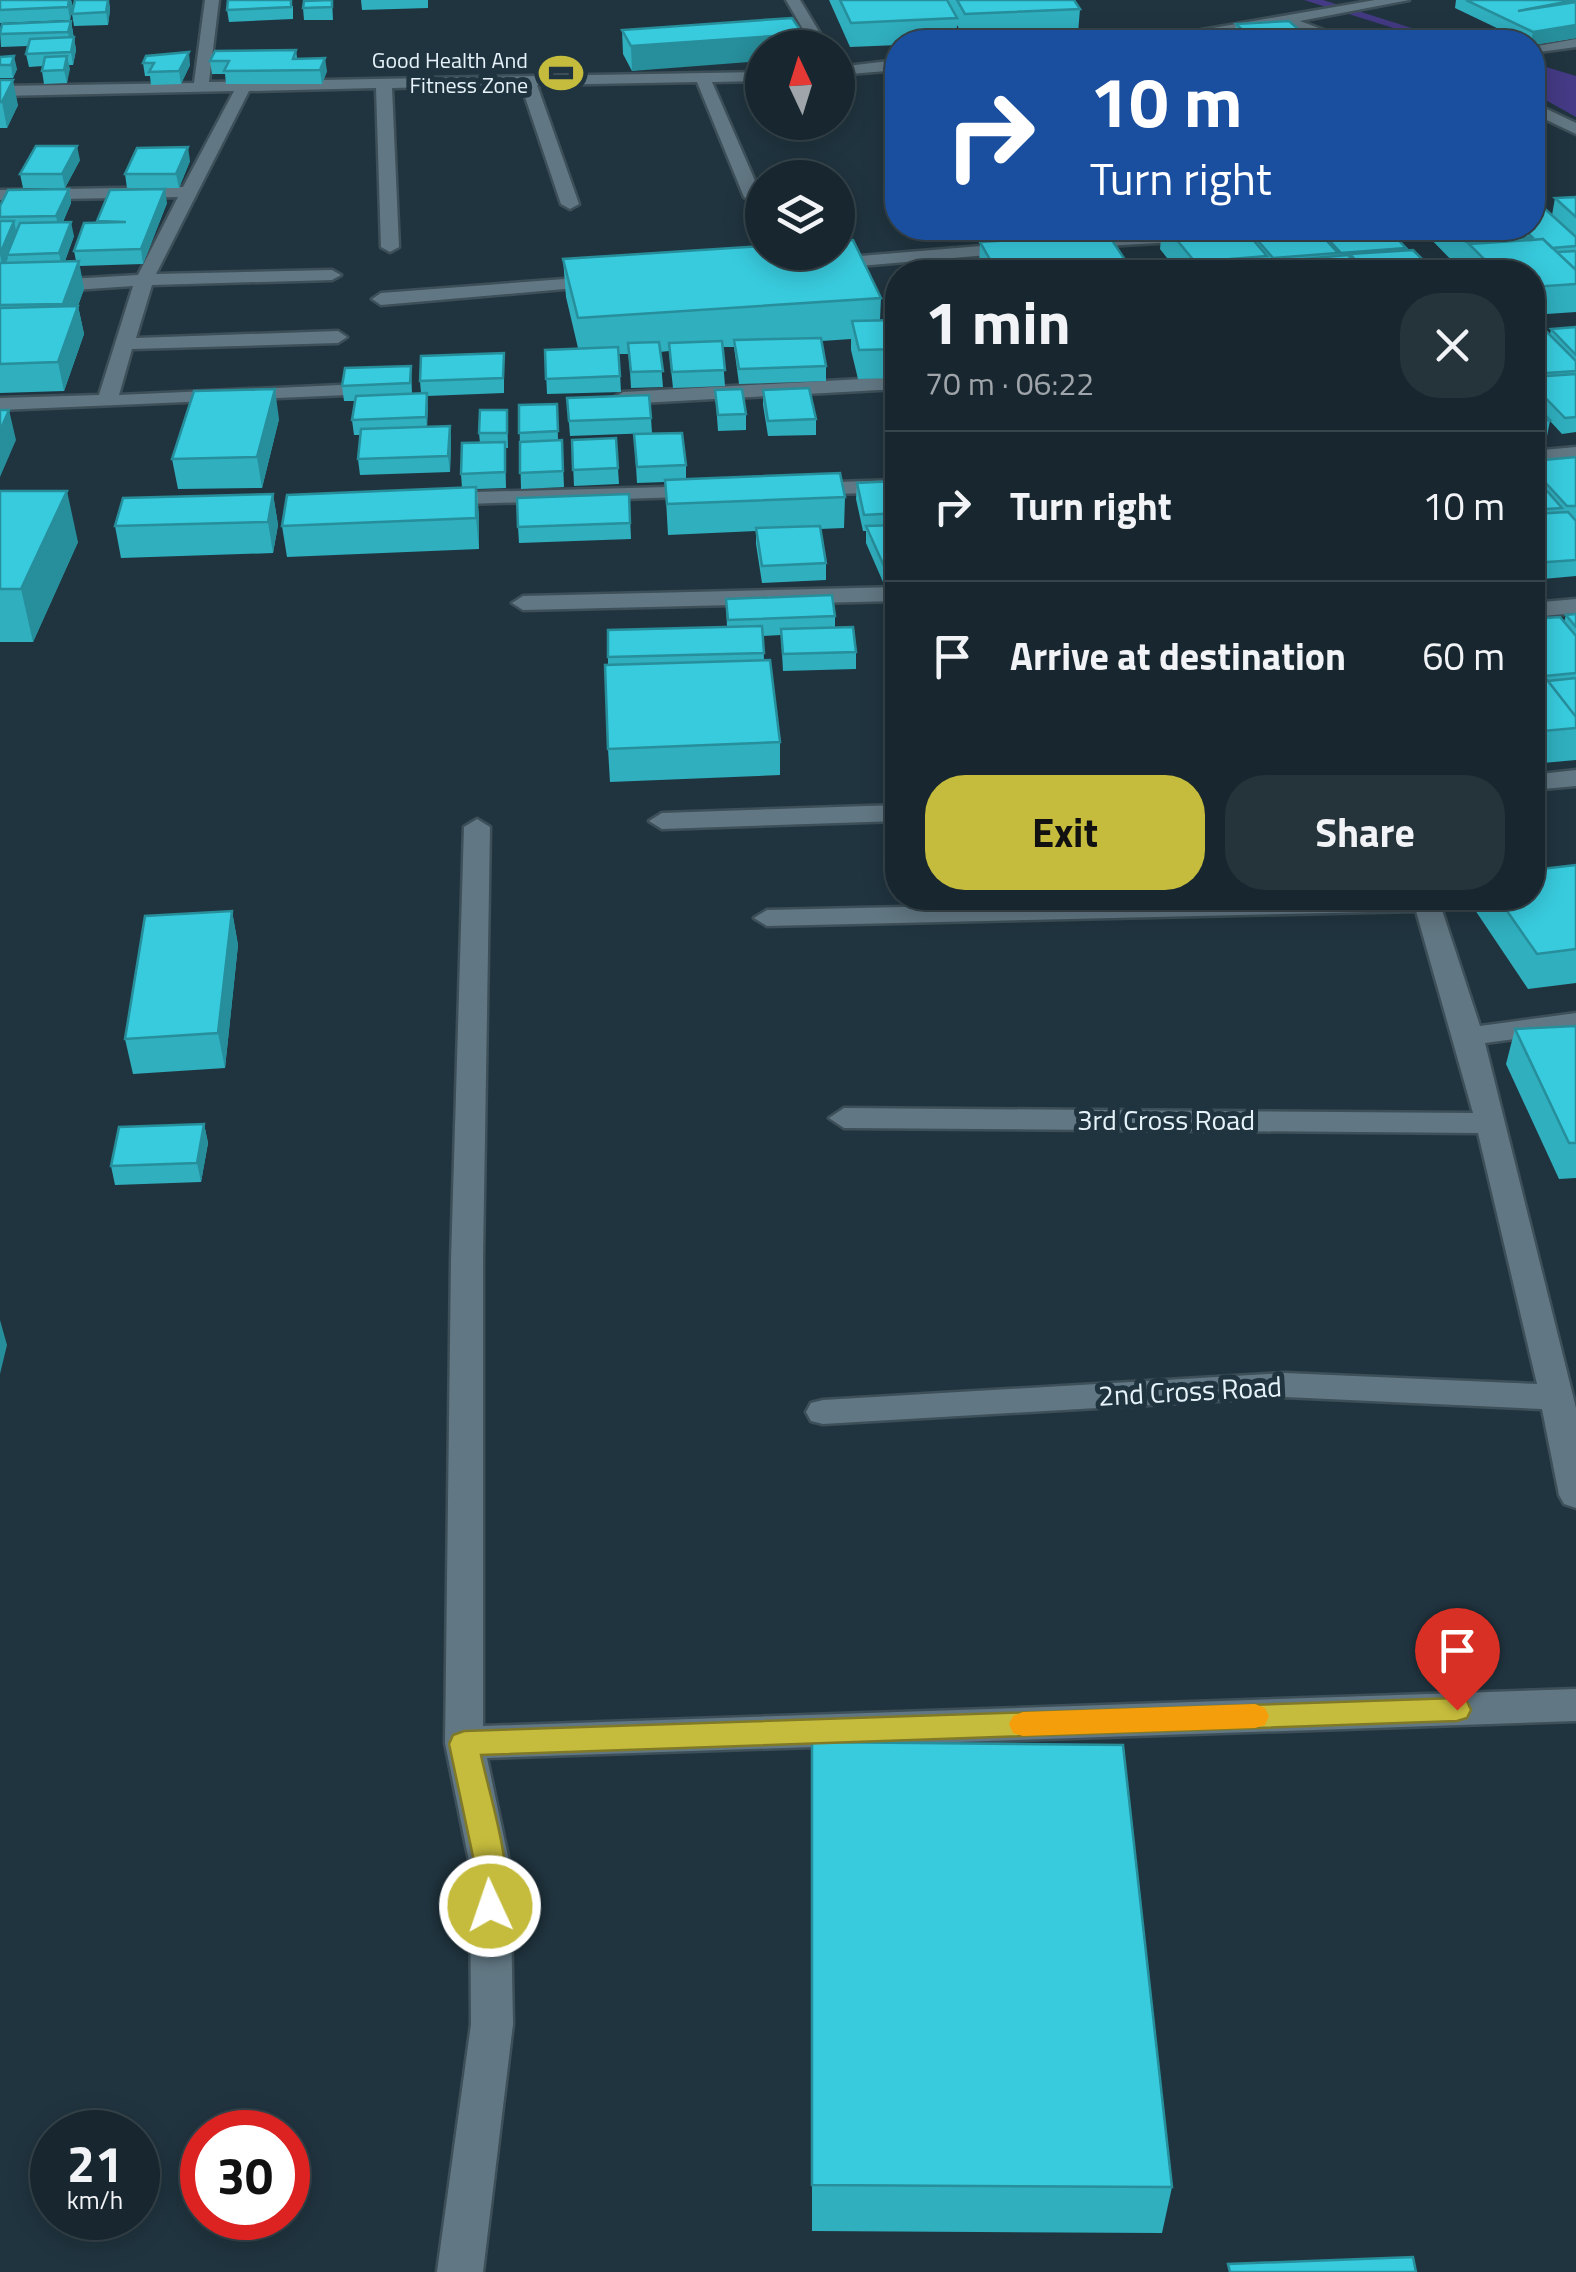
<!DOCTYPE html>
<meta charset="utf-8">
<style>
:root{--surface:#18272f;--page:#25333b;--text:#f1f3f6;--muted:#9fa5aa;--line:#36444b;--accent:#c5bc3d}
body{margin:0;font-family:"Titillium Web",sans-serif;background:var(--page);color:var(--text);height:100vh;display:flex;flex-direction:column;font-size:38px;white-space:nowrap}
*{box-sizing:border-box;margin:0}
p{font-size:32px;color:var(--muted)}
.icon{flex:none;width:55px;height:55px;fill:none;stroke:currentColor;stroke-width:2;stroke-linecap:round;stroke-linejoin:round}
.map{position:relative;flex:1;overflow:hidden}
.panel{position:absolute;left:885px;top:260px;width:660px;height:650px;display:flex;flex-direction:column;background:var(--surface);border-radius:40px;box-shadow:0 5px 25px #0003,0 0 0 2px var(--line)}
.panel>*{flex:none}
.top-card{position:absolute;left:885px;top:30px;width:660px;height:210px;border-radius:40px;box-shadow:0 5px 25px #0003,0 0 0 2px var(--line);background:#1a4fa0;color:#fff;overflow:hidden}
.needle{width:65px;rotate:356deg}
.buttons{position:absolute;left:745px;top:30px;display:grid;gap:20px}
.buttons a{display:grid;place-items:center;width:110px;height:110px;border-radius:50%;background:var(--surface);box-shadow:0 5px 25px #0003,0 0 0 2px var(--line);font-size:50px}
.speed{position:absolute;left:30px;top:2110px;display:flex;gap:20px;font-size:50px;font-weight:700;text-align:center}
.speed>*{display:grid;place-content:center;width:130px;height:130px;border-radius:50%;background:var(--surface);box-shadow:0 5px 25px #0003,0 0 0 2px var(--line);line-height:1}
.speed small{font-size:25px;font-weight:400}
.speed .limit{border:15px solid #d22;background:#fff;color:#111}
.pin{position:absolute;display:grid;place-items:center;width:85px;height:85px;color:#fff;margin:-102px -42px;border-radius:50% 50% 50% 0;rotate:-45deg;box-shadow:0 0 10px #0007}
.pin .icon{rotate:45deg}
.me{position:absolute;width:110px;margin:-55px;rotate:357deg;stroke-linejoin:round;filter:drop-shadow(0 0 8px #0008)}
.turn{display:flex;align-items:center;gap:35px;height:210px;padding:0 40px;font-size:45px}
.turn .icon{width:130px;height:130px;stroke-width:2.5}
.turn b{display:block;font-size:70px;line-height:85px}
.round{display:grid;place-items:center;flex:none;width:105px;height:105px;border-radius:40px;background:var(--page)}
.headline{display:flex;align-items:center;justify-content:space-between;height:170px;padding:0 40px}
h1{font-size:60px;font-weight:700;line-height:75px}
.action{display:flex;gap:20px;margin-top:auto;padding:20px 40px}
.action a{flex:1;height:115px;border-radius:40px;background:var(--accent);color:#111;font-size:40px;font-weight:700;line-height:115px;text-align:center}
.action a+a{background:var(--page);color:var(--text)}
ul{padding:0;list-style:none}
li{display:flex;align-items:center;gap:30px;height:150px;padding:0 40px;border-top:2px solid var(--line)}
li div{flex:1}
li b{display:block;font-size:38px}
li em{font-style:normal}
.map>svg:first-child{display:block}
.water{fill:#443a85}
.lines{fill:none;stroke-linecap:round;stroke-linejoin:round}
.stream{fill:#443a85;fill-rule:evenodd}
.minor-casing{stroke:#3d4f58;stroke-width:5}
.minor{fill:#617783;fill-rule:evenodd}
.wall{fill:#30afbf}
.shaded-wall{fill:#278e9b}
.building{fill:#38cbde;stroke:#278e9b;stroke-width:2.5}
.route{fill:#c5bc3d;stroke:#807a28;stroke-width:2.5}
.slow{fill:#f59e0b}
.labels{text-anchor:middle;stroke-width:10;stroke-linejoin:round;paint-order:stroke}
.far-poi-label{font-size:22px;fill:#e6f2f9;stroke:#20343f;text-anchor:end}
.street-label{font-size:28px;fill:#e6f2f9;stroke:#20343f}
</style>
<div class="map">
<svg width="1576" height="2272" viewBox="0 0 1576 2272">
<rect width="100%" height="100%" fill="#20343f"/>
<!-- water -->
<path class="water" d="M1533,63L1576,76V117L1533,93Z"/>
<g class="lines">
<!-- stream -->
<path class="stream" d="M1304,0H1323L1456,42H1438Z"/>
<!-- minor casing -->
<g class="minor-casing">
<path id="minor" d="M205,0H219L209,82L762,72V81L712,82L762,197L753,202L744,197L697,82L537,85L579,204L570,209L561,204L521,85L392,88L399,247L390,252L381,247L376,88L249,91L156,274L332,270L341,275L332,280L152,285L136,338L338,331L347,337L338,343L132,349L119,395L340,385L350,391L347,395L0,410V398L99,395L133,286L0,295V283L138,275L178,197L0,200V190L183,187L234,91L0,96V86L194,83Z
M786,0H800L829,48H814Z
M1375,0H1409L1300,21L1356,42H1336L1284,23L1164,42H1132Z
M1576,39V47L1532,53V47Z
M898,60V70L838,75V67Z
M1532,102L1576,123V134L1532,113Z
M1202,231L1211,236L1208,240L1073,248L1064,243L1073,238Z
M1017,243L1023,244V252L824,269L815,264L824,259Z
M604,276L610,277V285L381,305L372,299L381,293Z
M898,377V389L623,404L613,398L623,392Z
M1576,447V459L1532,463V451Z
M898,480V492L806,495L795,489L806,483Z
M705,486L716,492L712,496L436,505L425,499L436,493Z
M898,587V601L523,610L512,603L523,596Z
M1576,599V613L1532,617V603Z
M1576,770V786L1532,790V775Z
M898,805V821L662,829L649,821L662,813Z
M477,819L490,827L483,1260V1726L1576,1689V1721L487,1758L510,1866L513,2024L483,2272H437L471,2024L470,1866L445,1743L451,1260L464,827Z
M1314,898H1438L1480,1026L1576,1013V1031L1485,1043L1576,1408V1508L1564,1504L1559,1495L1542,1409L1285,1397L823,1424L811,1421L806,1412L811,1403L823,1400L1285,1373L1537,1384L1478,1133L844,1128L829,1118L844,1108L1473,1113L1416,911L767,926L754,918L767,910Z"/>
</g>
<!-- minor -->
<use href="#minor" class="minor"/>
</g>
<!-- wall -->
<path class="wall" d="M0,0H71L73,7L70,20L0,23Z
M75,0H109L110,10L108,25L74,26L72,14Z
M332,0L333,20H304L303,8Z
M361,0H428V8L362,10Z
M829,0H1074L1080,9L1078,33L964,38L957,25L956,42H898V45L850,47Z
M1456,0H1576V38L1532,45V42H1526L1455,8Z
M293,6V19L229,22L227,10Z
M71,21L76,50L73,65H69L67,83L44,84L42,71L43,66L29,67L26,54L28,46L1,47L0,31Z
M1236,24L1305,34L1341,42H1225H1234Z
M622,30L803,34V48H762L632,71L623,54Z
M296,50L297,58L327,71L322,84H226L225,74H212L210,61Z
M0,57L17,69L13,78H0Z
M143,63L190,65L181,84L151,85L150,76H145Z
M0,80L18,105L7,128H0Z
M80,160L65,188H23L20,174Z
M190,161L179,188H127L125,174Z
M69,189L71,203L63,222L74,236L65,261H76L74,251L98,223L97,221L167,203L143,264L79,266L84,289L78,306L84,334L64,391L0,393V206Z
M1576,197V312L1532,315V272H1464L1465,269L1461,270L1422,230V228H1532L1552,215L1555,198Z
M1162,228H1387L1406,248V250L1435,272H1178L1160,249Z
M980,242L1133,272H981L979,269Z
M563,259L881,298L880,320H898V378L858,379L851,350V339L822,341L826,366V381L739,384L734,347H722L725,386L673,388L669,351L660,352L663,387L631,388L629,354H619L621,392L547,394L545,350L578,348L566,297Z
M1576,327V432L1562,434L1550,421L1547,436L1532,437V330L1550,334L1551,329Z
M504,353V393L427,396V427L450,426L451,442L450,472L360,475L358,459L361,435H354L352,420L355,401H344L342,386L411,366L412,394L421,393L420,381Z
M889,387H898V433H896L889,402Z
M715,390L746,414V430L718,431Z
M763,390L816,419V435L768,436L763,405Z
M567,398L651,418L652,433L570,436Z
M557,404L558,441L562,440L564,487L521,489L519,405Z
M507,410L508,448H505L506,488L477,489L479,518V549L287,557L282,526L462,488L461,474L480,443L479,433Z
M279,419L262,488L178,489L172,459Z
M634,434L686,465V479L845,497L844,528L820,529L826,563V580L762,583L756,544V531L668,535L665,482L637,483Z
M616,438L619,484L574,486L572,440Z
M1576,457V576L1532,580V461Z
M857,483L898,491V582H883L866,543V531H863L856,499Z
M0,491L78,542L33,642H0Z
M273,494L278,525L273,553L121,558L115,526Z
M629,494L631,539L519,543L518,527Z
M726,599L835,616V627L856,652V669L783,671L781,635L763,636L764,660L780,742V775L610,782L608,749V630L727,627Z
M1576,614V760L1532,764V619L1564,622L1566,615Z
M1576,865V983L1528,989L1475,910L1478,898H1532Z
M232,911L238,945L225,1068L133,1074L125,1039Z
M1576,1026V1178L1559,1179L1506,1064L1515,1029Z
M204,1124L208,1143L201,1182L115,1185L111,1166Z
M812,1742L1172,2187L1162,2233L812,2231Z"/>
<!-- shaded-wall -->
<path class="shaded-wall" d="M69,0H71L73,7L70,20L68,7Z
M108,0L110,10L108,25L106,12Z
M71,21L73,34L70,45L68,32Z
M1576,25V38L1532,45L1531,42L1533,32Z
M803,34V48H762V61L632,71L631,46Z
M74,37L76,50L73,65L71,52Z
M189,52L190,65L181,84L179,71Z
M14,56L17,69L13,78L11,65Z
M67,56L70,69L67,83L64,70Z
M325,58L327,71L322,84L320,70Z
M13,80L18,105L7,128L2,102Z
M77,146L80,160L65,188L62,174Z
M188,147L190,161L179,188L176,174Z
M69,189L71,203L59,230L56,216Z
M165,189L167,203L143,264L141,249Z
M14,221L17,235L7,255L8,258L3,270L0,254Z
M71,222L74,236L62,268L59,253Z
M79,261L84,289L68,332L63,304Z
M78,306L84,334L64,391L58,362Z
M275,389L279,419L262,488L257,457Z
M427,393L428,409L427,433L426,417Z
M9,410L16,440L0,477V431Z
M450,426L451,442L450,472L448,456Z
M476,487L479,518V549L476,518Z
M67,491L78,542L33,642L21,589Z
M273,494L278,525L273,553L268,522Z
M232,911L238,945L225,1068L218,1033Z
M204,1124L208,1143L201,1182L197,1163Z
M0,1320L7,1345L0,1374Z"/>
<!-- building -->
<path class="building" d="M0,0H69L68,7L0,10Z
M75,0H108L106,12L72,14Z
M228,0H291V7L227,10Z
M332,0V7L303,8L304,1Z
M840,0H947L957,18L851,23Z
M957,0H1074L1080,9L965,14Z
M1466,0H1576L1518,11L1576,2V25L1533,32Z
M792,18L803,34L631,46L622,30Z
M71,21L68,32L0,34L2,24Z
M1289,21L1313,42H1255L1236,24Z
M1320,33L1341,42H1314L1305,34Z
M74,37L71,52L26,54L30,39Z
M296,50L293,59L325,58L320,70L224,71L229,61H210L215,51Z
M189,52L179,71L149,72L154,63H143L146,56Z
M14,56L11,65H0V57Z
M67,56L64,70L42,71L45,57Z
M0,80H13L2,102H0Z
M36,146H77L62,174H20Z
M188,147L176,174H125L137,148Z
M69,189L56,216L0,217V206L8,190Z
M165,189L141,249L74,251L84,223L126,222L97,221L110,190Z
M1576,197V217L1555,198Z
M1532,208H1544L1576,237V246L1552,248L1543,239L1531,240L1532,237L1522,228H1532Z
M0,221H14L0,254Z
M71,222L59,253L7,255L20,223Z
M1167,228H1243L1267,256L1195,262Z
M1247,228H1315L1338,253L1273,258Z
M1318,228H1387L1406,248L1341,253Z
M1451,228H1522L1532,237L1466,242Z
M1108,234L1133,272H997L980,242Z
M1543,239L1576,270V284L1532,287V272H1497L1469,244Z
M853,240L881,298L578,318L563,259L762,246V252H838V241Z
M1413,250L1435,272H1366L1350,254Z
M1576,251V270L1557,252Z
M1348,255L1363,272H1291L1281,261Z
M79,261L63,304L0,305V263Z
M78,306L58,362L0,364V308Z
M898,320V349L859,350L852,321Z
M1576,327V355L1551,329Z
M1532,330H1545L1576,361V371L1532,374Z
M821,338L826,366L739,369L734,340Z
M722,341L725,370L672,372L669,343Z
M659,342L663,371L631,372L628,343Z
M618,347L620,376L546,379L545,350Z
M504,353L503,378L420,381L421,356Z
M411,366L410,383L342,386L345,368Z
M1576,374V417L1565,418L1532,384V377Z
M889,387H898V417H896Z
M809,388L816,419L768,421L763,390Z
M275,389L257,457L172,459L194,391Z
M742,389L746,414L718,415L715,390Z
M427,393L426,417L352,420L356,396Z
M649,395L651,418L569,421L567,398Z
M1532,401L1550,420L1532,422Z
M557,404L558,431L519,433V405Z
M0,410H9L0,431Z
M480,410H507V433H479Z
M450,426L448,456L358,459L361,429Z
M682,433L686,465L637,467L634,434Z
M616,438L618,468L573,470L572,440Z
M562,440L563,471L520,473V442Z
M505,442V472L461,474L462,443Z
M1576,457V506H1567L1532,468V461Z
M840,473L845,497L667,504L665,480Z
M1532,474L1562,508L1532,510Z
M895,481L898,491V513L864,515L857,483Z
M476,487V518L282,526L287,495Z
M0,491H67L21,589H0Z
M273,494L268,522L115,526L123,498Z
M629,494L630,523L518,527L517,498Z
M1568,512L1576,521V560L1534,563L1532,514Z
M898,525V566H884L866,526Z
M820,526L826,563L762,566L756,528Z
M832,595L835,616L728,620L726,599Z
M1576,614V627L1566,615Z
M1560,617L1576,636V673L1545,676L1537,667H1535L1536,663L1532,658V619Z
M762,626L764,653L608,657V630Z
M853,627L856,652L783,654L781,629Z
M770,660L780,742L608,749L605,665Z
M1537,667L1576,717V728L1532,732V668Z
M1576,678V717L1548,681Z
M1576,865V949L1537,954L1498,898H1532V870Z
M232,911L218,1033L125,1039L145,916Z
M1576,1026V1143H1569L1515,1029Z
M204,1124L197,1163L111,1166L119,1127Z
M812,1742L1123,1745L1172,2187L812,2185Z
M1413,2257L1416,2272H1230L1228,2264Z"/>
<!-- route -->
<path class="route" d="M1457,1698L1467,1701L1471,1710L1467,1718L1457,1721L481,1755C489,1795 518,1879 501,1915L490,1919L480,1915L475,1866L449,1744L453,1735L464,1731Z"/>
<!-- slow -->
<path class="slow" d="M1255,1704L1265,1708L1269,1716L1265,1725L1255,1728L1023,1736L1013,1733L1009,1724L1013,1716L1023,1712Z"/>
<!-- icons -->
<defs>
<g id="stadium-bare" transform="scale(3.45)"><path d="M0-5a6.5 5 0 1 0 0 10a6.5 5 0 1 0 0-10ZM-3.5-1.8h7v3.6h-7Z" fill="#c5bc3d" stroke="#20343f" stroke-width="2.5" paint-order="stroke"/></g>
</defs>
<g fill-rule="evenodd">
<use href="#stadium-bare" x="561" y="73"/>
</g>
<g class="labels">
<!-- far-poi labels -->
<g class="far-poi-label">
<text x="528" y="68">Good Health And<tspan x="528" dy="25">Fitness Zone</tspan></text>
</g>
<!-- street labels -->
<g class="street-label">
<text x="1166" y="1130">3rd Cross Road</text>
<text transform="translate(1190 1391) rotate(-3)" y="10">2nd Cross Road</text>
</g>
</g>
</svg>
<div class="buttons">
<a><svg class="needle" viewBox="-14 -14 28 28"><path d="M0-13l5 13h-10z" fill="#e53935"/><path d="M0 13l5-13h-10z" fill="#9fa5aa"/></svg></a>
<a><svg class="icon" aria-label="layers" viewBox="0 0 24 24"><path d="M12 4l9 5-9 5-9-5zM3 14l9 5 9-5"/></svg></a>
</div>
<div class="speed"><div>21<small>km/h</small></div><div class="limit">30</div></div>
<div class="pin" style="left:1457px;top:1710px;background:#d93025"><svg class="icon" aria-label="arrive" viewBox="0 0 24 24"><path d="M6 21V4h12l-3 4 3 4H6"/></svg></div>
<svg class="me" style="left:490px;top:1906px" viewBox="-20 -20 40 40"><circle r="17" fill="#c5bc3d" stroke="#fff" stroke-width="3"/><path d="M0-11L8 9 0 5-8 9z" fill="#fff"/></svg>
<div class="top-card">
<div class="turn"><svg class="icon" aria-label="right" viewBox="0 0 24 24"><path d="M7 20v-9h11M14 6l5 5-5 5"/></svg><div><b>10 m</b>Turn right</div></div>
</div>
<section class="panel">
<div class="headline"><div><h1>1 min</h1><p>70 m · 06:22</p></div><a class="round"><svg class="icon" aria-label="close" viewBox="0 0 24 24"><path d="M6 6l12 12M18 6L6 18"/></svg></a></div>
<ul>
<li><svg class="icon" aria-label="right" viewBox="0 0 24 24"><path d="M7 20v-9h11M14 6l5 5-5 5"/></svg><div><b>Turn right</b></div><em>10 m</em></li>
<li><svg class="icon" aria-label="arrive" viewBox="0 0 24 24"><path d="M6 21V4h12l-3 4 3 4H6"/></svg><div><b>Arrive at destination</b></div><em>60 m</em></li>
</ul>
<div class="action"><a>Exit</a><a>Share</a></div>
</section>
</div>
